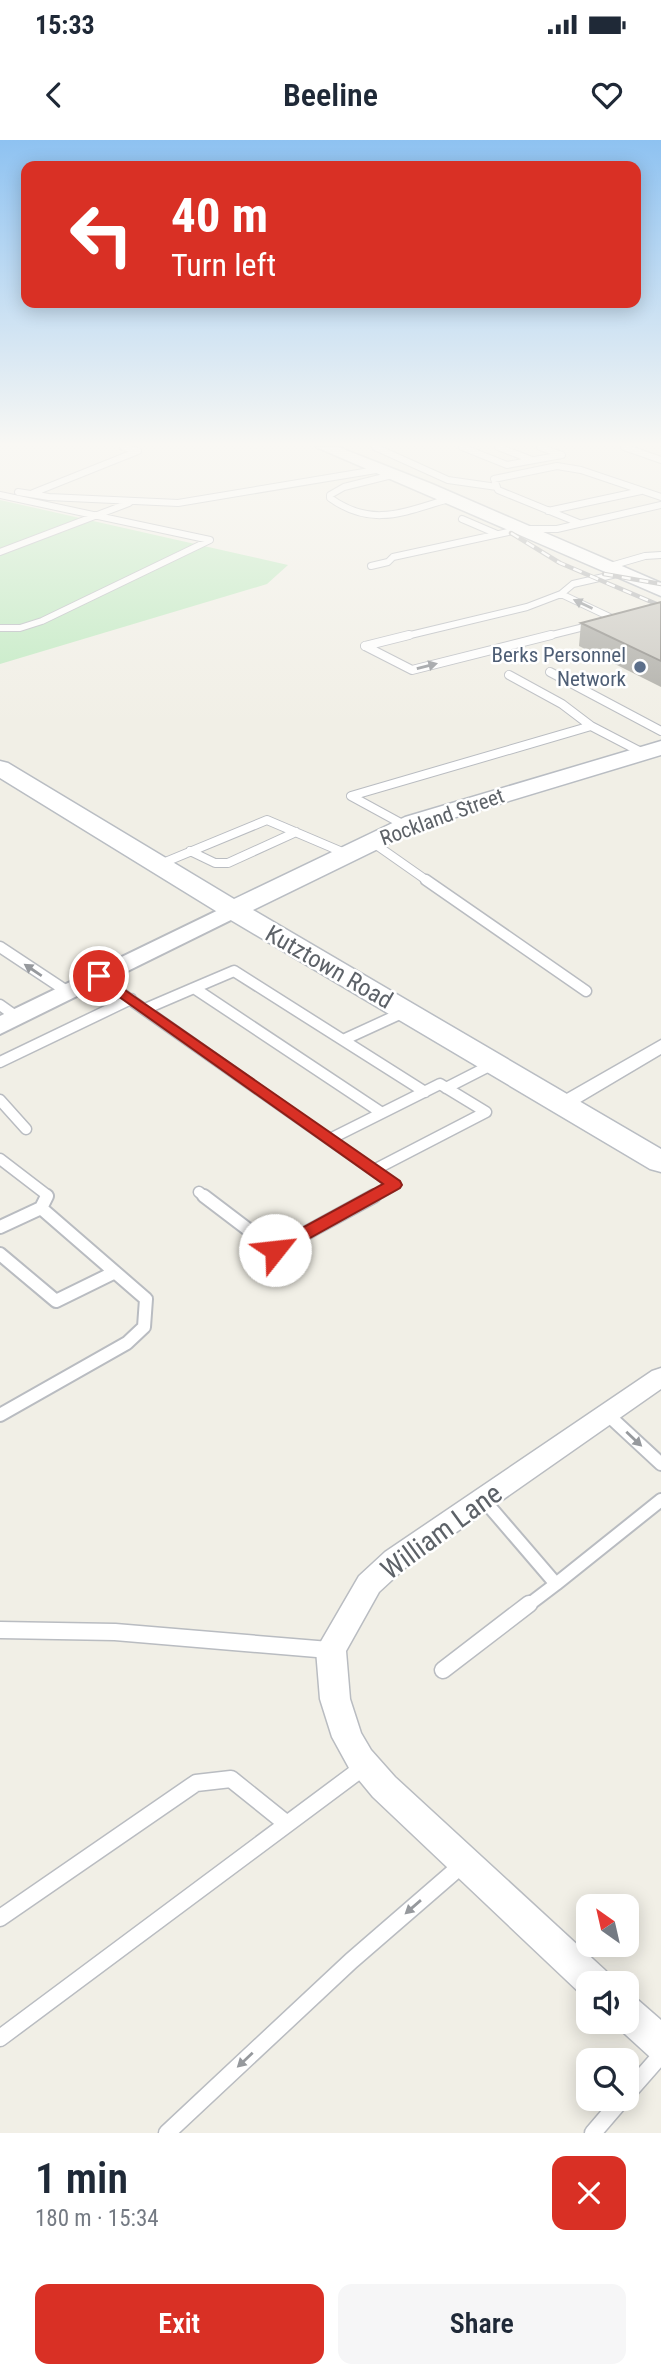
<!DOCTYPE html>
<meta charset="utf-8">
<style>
:root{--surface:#fff;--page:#f6f6f7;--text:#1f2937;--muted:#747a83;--accent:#d93025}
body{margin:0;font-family:"Roboto Condensed",sans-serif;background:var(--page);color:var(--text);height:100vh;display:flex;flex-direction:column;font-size:26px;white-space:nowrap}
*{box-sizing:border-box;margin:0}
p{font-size:23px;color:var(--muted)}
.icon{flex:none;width:38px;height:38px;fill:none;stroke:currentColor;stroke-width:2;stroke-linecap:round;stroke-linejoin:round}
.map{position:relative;height:1993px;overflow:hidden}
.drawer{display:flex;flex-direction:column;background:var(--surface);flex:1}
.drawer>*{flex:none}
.hud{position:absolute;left:21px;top:21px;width:620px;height:147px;border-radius:14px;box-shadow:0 4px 18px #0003;background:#d93025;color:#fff;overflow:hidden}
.needle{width:46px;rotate:326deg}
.buttons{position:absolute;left:576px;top:1754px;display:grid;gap:14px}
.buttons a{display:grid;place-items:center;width:63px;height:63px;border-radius:14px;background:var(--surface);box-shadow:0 4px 18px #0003;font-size:35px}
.pin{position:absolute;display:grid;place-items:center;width:60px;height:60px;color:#fff;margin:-30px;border:4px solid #fff;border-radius:50%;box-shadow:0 2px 7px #0007}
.me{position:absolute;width:77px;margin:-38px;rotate:61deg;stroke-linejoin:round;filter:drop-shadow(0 0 5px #0008)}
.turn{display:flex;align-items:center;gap:24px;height:147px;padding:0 35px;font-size:32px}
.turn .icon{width:91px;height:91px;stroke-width:2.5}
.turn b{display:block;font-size:49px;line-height:60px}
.round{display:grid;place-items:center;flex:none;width:74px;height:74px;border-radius:14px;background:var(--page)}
.headline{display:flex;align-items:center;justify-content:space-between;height:119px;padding:0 35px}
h1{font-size:42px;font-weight:600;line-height:52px}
.cta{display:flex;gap:14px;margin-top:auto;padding:14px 35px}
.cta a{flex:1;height:80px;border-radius:14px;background:var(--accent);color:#fff;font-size:28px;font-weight:600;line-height:80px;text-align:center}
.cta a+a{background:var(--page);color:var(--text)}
.status{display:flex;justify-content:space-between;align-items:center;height:49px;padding:0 35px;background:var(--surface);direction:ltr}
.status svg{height:19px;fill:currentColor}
header{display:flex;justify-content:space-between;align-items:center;height:91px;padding:0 35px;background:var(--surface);font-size:32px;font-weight:600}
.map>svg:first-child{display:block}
.green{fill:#c1eac2}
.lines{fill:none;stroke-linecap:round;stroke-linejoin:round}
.service-far4-casing{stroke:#b9bcc1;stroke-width:8}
.service-far3-casing{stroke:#b9bcc1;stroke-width:10}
.service-far2-casing{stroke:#b9bcc1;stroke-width:13}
.service-far1-casing{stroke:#b9bcc1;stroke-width:16}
.service-casing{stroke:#b9bcc1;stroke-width:19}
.minor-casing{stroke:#b9bcc1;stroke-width:3}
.tertiary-casing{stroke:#b9bcc1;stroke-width:4}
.secondary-casing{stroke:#b9bdc3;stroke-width:3}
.service-far4{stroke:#fff;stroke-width:6}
.service-far3{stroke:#fff;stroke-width:8}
.service-far2{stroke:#fff;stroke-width:10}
.service-far1{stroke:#fff;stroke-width:12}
.service{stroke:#fff;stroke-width:16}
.minor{fill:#fff;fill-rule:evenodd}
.tertiary{fill:#fff;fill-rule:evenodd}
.secondary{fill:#fff;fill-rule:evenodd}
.rail-casing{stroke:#b7b8b9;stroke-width:4.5}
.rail{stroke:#fff;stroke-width:2.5;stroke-dasharray:9;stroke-linecap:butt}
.wall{fill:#afaea8}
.building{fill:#cccac3;stroke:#8f8d88;stroke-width:2}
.oneway{fill:#96999d}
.route{fill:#d93025;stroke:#8d1f18;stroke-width:2}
.service-dot{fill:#5c6f8a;stroke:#fff;stroke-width:2.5}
.labels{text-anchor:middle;stroke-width:5;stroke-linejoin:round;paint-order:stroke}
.far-service-label{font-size:21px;fill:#4e5e75;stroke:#fff;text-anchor:end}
.far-street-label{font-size:21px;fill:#5d6268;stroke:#fff}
.street-label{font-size:24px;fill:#5d6268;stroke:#fff}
.near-street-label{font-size:28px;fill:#5d6268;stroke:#fff}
</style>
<div class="status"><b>15:33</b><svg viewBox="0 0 49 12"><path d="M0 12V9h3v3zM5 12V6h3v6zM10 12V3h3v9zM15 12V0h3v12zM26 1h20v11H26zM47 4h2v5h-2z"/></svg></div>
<header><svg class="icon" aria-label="back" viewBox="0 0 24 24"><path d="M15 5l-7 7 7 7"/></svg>Beeline<svg class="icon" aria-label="heart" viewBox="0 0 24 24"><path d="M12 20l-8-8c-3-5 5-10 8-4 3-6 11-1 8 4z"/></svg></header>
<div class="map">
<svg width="661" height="1993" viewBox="0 0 661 1993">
<rect width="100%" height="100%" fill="#f1efe6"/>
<!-- green -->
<path class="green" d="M0,360L288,425L267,444L0,524Z"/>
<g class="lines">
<!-- service-far4 casing -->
<g class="service-far4-casing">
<path id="service-far4" d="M375,307L448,340L497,347
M462,307L507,325L562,315L540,307
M498,307L532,320
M624,307L661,320
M396,334L344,347L330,355V358C373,389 406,371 452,358
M18,352L49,357L178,363L382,329
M33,353L138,311L123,307
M0,355L210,400L42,481L20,488H0
M548,371L641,351
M462,379L497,394
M579,383L498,350L494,339L557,326L581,330L661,357
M0,412L129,363
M371,426L388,422L393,417L522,389H557L661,365
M607,427L645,416L661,415
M561,454L614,479L608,481
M402,497L527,467L561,454L573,444L621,433
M544,497L592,485"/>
</g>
<!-- service-far3 casing -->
<g class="service-far3-casing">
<path id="service-far3" d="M365,506L412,530L551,495
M365,506L409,495
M550,532L661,591
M509,535L562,564L591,586
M406,686L351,656L591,586L643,613
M372,702L429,742
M190,711L215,723H228L296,692
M158,725L267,680L347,714"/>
</g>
<!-- service-far2 casing -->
<g class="service-far2-casing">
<path id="service-far2" d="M426,740L586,851
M0,807L68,852
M98,837L394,1045L371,1058
M194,848L234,831L425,952
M0,865L17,877
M145,869L194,848L382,973
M343,900L404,872
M0,922L131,859
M446,948L493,924
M0,960L26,989
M330,999L440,944L486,972L374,1030
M0,1019L47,1055L46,1058
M199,1052L206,1058"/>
</g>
<!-- service-far1 casing -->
<g class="service-far1-casing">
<path id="service-far1" d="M204,1056L275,1110L374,1056
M0,1087L41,1068
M0,1114L56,1161L115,1132
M607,1274L661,1324
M0,1275L127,1203L144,1187L146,1159L41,1068L47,1056
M483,1359L556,1444L661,1360
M527,1466L556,1444"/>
</g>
<!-- service casing -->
<g class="service-casing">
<path id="service" d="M0,1490L115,1492L329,1510
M443,1530L529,1464
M0,1778L196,1643L231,1639L287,1684
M0,1898L365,1626
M626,1955L661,1915
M167,1993L351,1821L463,1724
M593,1993L623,1958"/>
</g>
<!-- minor casing -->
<g class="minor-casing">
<path id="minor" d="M661,900V914L570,968H556L553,964L556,960Z
M661,1228V1249L405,1428L379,1452L346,1511L350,1559L361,1593L371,1610L395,1637L606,1831L611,1843H588V1857L582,1855L373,1657L349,1628L332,1597L320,1559L316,1510L359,1436L385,1412L652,1231Z
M626,1855L638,1860L661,1880V1921L649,1916L614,1884L613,1881H626Z"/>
</g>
<!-- tertiary casing -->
<g class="tertiary-casing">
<path id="tertiary" d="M233,763L241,765L245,770L241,775L0,894V876Z"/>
</g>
<!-- secondary casing -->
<g class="secondary-casing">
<path id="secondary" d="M316,307H338L432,344L661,443V456Z
M661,601V615L423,687L253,770L661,1009V1032L650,1029L224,776L0,638V621L8,623L234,759L405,677Z"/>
</g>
<!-- service-far4 -->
<use href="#service-far4" class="service-far4"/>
<!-- service-far3 -->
<use href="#service-far3" class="service-far3"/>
<!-- service-far2 -->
<use href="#service-far2" class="service-far2"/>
<!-- service-far1 -->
<use href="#service-far1" class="service-far1"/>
<!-- service -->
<use href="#service" class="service"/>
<!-- minor -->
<use href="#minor" class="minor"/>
<!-- tertiary -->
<use href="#tertiary" class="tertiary"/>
<!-- secondary -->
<use href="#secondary" class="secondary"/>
<!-- rail casing -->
<g class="rail-casing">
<path id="rail" d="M511,393L560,423L661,466
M604,434L661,444"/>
</g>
<!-- rail -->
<use href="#rail" class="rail"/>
</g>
<!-- wall -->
<path class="wall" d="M661,462V547L579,506L581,483Z"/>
<!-- building -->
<path class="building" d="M661,462V521L581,483Z"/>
<!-- one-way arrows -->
<defs><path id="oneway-solid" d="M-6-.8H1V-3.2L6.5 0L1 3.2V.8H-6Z" transform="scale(1.75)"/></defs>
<g class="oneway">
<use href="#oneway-solid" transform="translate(583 464) rotate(-155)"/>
<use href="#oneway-solid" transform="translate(427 526) rotate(-14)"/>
<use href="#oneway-solid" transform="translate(33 830) rotate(-146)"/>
<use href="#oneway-solid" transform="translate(634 1299) rotate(43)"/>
<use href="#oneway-solid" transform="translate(413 1767) rotate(139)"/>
<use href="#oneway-solid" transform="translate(245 1920) rotate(137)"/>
</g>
<!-- sky -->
<linearGradient id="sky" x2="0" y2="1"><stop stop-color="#8ec2f1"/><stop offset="0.52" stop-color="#f9f8f4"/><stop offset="1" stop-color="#f9f8f4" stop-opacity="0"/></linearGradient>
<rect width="661" height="586" fill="url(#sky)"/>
<!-- route -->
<path class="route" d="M99,832L400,1041L402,1045L400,1048L281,1114H269L266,1110L269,1106L383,1044L94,839L92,836Z"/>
<!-- markers -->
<circle class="service-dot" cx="640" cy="527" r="7"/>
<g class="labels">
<!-- far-service labels -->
<g class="far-service-label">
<text x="626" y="522">Berks Personnel<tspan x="626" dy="24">Network</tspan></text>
</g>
<!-- far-street labels -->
<g class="far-street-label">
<text transform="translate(442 677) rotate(-20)" y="7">Rockland Street</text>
</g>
<!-- street labels -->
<g class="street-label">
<text transform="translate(329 827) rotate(30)" y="8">Kutztown Road</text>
</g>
<!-- near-street labels -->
<g class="near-street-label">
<text transform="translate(441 1391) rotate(-36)" y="10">William Lane</text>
</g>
</g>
</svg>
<div class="buttons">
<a><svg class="needle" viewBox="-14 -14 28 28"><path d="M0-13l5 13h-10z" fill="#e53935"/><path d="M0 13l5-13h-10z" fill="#747a83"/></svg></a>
<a><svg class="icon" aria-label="sound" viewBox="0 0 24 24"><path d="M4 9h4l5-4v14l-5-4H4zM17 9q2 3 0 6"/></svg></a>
<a><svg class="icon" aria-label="search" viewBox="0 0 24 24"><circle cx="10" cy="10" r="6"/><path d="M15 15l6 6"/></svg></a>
</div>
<div class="pin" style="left:99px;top:836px;background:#d93025"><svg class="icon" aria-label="arrive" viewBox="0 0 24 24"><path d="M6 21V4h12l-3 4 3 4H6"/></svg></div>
<svg class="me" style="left:275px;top:1110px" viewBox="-20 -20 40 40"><circle r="19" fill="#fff"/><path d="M0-13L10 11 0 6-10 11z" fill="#d93025"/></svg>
<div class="hud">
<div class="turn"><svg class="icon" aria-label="left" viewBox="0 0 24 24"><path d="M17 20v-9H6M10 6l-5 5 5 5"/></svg><div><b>40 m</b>Turn left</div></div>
</div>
</div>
<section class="drawer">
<div class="headline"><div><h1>1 min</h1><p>180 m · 15:34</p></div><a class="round" style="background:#d93025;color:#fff"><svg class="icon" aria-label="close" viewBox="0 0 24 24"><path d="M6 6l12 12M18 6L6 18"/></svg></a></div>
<div class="cta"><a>Exit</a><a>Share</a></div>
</section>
